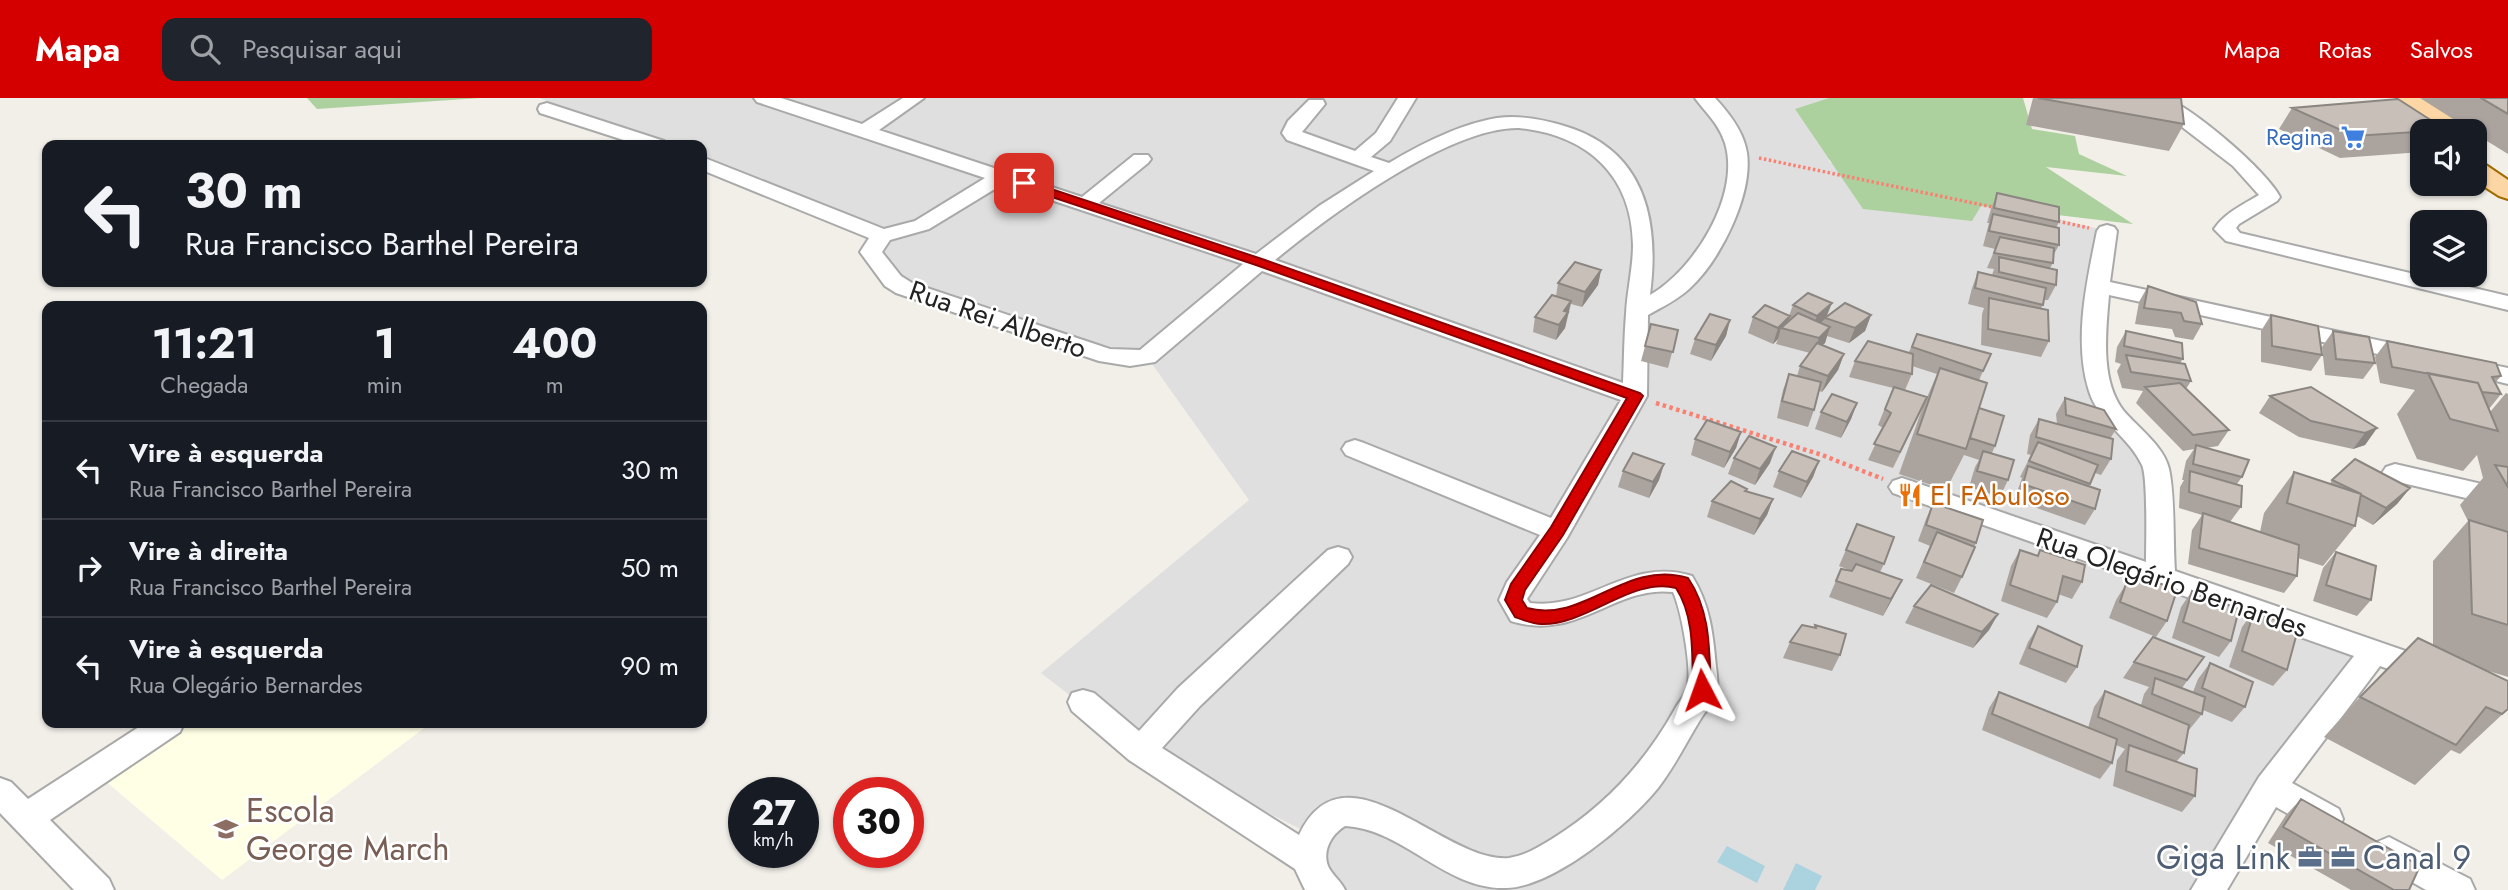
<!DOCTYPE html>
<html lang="pt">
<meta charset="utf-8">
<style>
:root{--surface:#171b24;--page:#20242c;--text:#f1f3f6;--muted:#9ea1a6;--line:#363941;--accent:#d40000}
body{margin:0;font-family:Jost,sans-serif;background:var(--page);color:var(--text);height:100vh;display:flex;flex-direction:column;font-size:26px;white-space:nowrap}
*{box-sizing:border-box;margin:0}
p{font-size:23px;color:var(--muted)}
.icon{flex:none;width:38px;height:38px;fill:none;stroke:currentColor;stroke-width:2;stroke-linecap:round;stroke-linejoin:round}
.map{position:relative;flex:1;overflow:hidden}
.sheet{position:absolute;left:42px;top:203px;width:665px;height:427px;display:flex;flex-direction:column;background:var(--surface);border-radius:14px;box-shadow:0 2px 5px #0004}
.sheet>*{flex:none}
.top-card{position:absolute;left:42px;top:42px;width:665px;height:147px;border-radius:14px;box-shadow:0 2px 5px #0004;background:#171b24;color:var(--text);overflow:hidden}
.buttons{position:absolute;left:2410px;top:21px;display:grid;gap:14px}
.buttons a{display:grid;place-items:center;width:77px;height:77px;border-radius:14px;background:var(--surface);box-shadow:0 2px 5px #0004;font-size:35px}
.speed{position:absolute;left:728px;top:679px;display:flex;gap:14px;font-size:35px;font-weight:700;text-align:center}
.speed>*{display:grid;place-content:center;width:91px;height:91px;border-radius:50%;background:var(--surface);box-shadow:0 2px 5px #0004;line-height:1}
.speed small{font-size:18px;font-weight:400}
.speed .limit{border:10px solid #d22;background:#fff;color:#111}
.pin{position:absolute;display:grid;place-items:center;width:60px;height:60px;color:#fff;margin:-30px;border-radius:14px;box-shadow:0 4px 10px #0006}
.me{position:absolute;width:77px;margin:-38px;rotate:356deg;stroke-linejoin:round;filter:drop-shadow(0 0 5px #0008)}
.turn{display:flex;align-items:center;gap:24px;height:147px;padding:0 28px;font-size:32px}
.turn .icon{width:91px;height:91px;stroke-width:2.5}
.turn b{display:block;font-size:49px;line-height:60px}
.eta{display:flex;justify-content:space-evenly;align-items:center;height:119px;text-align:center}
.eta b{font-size:42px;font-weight:700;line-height:49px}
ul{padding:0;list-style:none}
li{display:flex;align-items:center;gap:21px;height:98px;padding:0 28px;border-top:2px solid var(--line)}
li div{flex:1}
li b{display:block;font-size:26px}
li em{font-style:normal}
header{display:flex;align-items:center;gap:42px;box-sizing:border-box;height:98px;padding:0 35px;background:var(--accent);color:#fff}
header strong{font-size:33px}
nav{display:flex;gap:38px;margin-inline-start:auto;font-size:24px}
.search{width:490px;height:63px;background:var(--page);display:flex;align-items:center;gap:18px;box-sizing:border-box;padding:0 24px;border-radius:14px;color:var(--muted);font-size:26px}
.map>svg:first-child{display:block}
.residential{fill:#e0dfdf}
.education{fill:#ffffe5}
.forest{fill:#add19e}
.water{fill:#aad3df}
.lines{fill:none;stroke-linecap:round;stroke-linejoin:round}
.minor-casing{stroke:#a9a9a9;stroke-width:4}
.major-casing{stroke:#a06b00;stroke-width:4}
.path-far1{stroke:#fa8072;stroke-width:3.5;stroke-dasharray:2.5 2.5;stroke-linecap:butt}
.path{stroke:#fa8072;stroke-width:4.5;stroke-dasharray:3.5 3.5;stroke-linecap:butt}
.minor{fill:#fff;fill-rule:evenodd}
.major{fill:#fcd6a4;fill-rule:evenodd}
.wall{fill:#aba49e}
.shaded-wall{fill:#8b8681}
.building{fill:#c7bfb8;stroke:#8b8681;stroke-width:2}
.route{fill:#d40000;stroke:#8a0000;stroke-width:2}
.labels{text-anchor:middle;stroke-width:5;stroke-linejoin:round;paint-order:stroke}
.far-shop-label{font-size:23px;fill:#366cbe;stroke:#fff;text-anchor:end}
.street-label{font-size:28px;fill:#222;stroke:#fff}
.food-label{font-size:28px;fill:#c56008;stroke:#fff;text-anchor:start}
.near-education-label{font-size:33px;fill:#785e54;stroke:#fff;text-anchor:start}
.near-service-label{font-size:33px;fill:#4e5e75;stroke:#fff;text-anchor:end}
</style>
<header>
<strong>Mapa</strong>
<div class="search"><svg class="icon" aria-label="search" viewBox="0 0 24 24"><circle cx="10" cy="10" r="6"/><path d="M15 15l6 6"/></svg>Pesquisar aqui</div>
<nav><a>Mapa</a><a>Rotas</a><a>Salvos</a></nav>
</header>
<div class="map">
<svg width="2508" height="792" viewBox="0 0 2508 792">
<rect width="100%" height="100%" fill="#f2efe9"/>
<!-- residential -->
<path class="residential" d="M540,0H1830L1829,64L2107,133L2097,278L2150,356L2160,480L2370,553L2201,792H1345L1315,775V738L1142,653L1041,575L1249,402L1147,259L904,190L871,154L883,139L702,65V47H657Z"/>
<!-- education -->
<path class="education" d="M187,625H431L222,782L103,681Z"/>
<!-- forest -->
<path class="forest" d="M307,0H481L317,11Z
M1829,0H2023L2032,31L2075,38L2079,56L2127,78L2046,69L2133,126L1981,108L1972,123L1863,111L1795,11Z"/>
<!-- water -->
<path class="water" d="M1727,748L1765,768L1757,785L1717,764Z
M1796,765L1822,778L1815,792H1783Z"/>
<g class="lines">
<!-- minor casing -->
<g class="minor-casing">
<path id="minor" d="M754,0H781L862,26L903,0H924L879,32L1082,99L1134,57H1148L1151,61L1148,65L1099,105L1256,156L1319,108L1374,73L1287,42L1282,35L1288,23L1309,2H1323L1325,6L1302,34L1355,53L1376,35L1398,0H1416L1390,43L1371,59L1389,65C1421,46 1460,26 1497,20C1519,17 1540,21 1561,27C1644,50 1660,120 1650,197C1694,172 1741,97 1725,45C1719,26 1706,15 1695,0H1715C1729,15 1744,34 1747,55C1753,97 1720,163 1689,191C1677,202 1662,209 1648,217L1647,298L1567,440L1527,501L1530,505C1589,513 1629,458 1692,478C1710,507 1713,535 1716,569C1717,576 1718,583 1717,590C1716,602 1706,612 1700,622C1686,645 1675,668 1658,690C1629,726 1554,789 1506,790C1445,792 1404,731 1345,728C1332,736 1322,752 1328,768C1332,777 1341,783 1345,792H1305L1295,771L1129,662L1072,613L1068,604L1072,595L1083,592L1094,595L1139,633L1178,590L1328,452L1338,449L1348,452L1352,459L1348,466L1200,608L1162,650L1299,737C1345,639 1444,766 1509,760C1524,758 1539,749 1552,741C1605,708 1645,665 1675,611C1678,605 1684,599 1686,593C1694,577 1681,511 1673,494C1614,487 1578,544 1511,523L1499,502L1507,484L1540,437L1346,357L1342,351L1346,345L1355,342L1364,345L1551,420L1621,302L1262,173L1155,264L1130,268L1099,263L896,195L885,188L860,154L869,140L702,72V59L884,131L915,123L985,80L757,4ZM1519,30C1587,37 1632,77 1633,147C1633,170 1627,193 1626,216C1624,239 1624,262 1623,285L1275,162C1329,118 1448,29 1519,30ZM1003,86L1243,166L1140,252L1110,251L912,185L901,178L882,154L890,142L929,131Z
M2165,0C2191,8 2268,74 2280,99L2277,103L2239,126L2236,130L2240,135L2508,198V212L2226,143L2214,131C2225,115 2242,107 2259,97L2233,68L2156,9L2154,5L2156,1Z
M547,5L664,43L667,47H639L540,15L538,11L540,7Z
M2107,127L2114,129L2117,133L2110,184L2414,250L2422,252L2426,257L2422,262L2414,264L2109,197C2106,233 2100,282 2123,312C2138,330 2164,348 2169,371C2175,398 2173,444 2175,473L2440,565L2444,573L2440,581L2429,585L2380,568L2292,685L2339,711L2343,721L2339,731L2327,735L2315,731L2276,709L2227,792H2191L2259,679L2354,558L1893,395L1889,389L1893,383L1902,380L1911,383L2146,464C2146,445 2148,380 2142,367C2129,339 2098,323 2089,293C2073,242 2087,183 2097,133L2100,129Z
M2465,261L2508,270V286L2457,273L2453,268L2457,263Z
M2395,366L2508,392V410L2386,381L2382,375L2386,369Z
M145,625H184L180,634L50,722L109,781L114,792H74L0,715V680L11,684L28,701Z
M2389,739L2470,781L2475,792H2426L2377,764L2372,754L2377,744Z"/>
</g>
<!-- major casing -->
<g class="major-casing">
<path id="major" d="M2397,0H2425L2469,28L2472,33H2444Z
M2474,63L2483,65L2508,82V101L2499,98L2474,82Z"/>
</g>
<!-- path-far1 -->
<path class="path-far1" d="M1759,60L1997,110
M2053,122L2089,130"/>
<!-- path -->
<path class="path" d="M1656,305L1822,357L1883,381"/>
<!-- minor -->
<use href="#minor" class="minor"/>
<!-- major -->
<use href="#major" class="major"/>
</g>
<!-- wall -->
<path class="wall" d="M2033,0H2181L2184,26L2169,53L2026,27Z
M2420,0H2508V56L2474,35V33H2472Z
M2292,10L2446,32L2445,33H2422V54L2340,60L2279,31Z
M1997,95L2059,124L2056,130L2059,147L2053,158V165L2050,170L2056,187L2048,202H2044L2041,211L2049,243L2041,259L1981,247L1982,216L1984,210L1968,206L1972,190L1978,174L1992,177L1994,171L1987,170L1995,151L1983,148L1989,125H1987L1991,111Z
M1601,172L1598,187L1582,209L1571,206L1565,230L1556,242L1533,234L1535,219L1556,198L1558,185Z
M2148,188L2202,226L2193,242L2175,239L2172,231L2135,226L2139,204Z
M1793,207L1826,219L1871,217L1865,233L1849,245L1827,238L1825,245L1822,247L1844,256L1838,272L1822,294L1819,293L1814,312L1808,329L1777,320L1783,292L1789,276L1797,278L1800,268L1810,255L1776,246L1778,241L1773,246L1748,235L1753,219L1789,218Z
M2271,217L2322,257L2311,273L2261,264V233Z
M1730,222L1726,238L1711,263L1690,256L1695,241Z
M1651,226L1678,232L1668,270L1641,263Z
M2126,233L2183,261L2180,265L2191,283L2186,291L2229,332L2218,348L2206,350L2242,379L2237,386L2241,409L2230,424L2260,434L2264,415L2294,374L2330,386L2332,382L2410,390L2397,406L2373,427L2357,418L2355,428L2323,468L2298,460L2297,478L2284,495L2188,466L2192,432L2202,417L2179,410L2180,389L2184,382H2182L2186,363L2194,351L2183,353L2136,305L2143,293L2122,290L2117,273L2121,266L2115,264L2117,249Z
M2333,233L2375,265L2363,281L2325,277L2322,249Z
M1917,236L1991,256L1979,282V310L1995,348L1992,355L2008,382L2000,399L1969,389L1975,369L1979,362L1964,357L1946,392L1899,376L1922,311L1937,276L1912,268V276L1905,292L1920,315L1893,370L1868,362L1883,330L1878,327L1893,290L1849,279L1855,263L1909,254Z
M2387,243L2501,278L2495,285L2501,296L2489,311L2490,314L2506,295L2508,296V579L2485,572L2508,611L2460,656L2451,652L2415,687L2324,639L2360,599L2433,547V463L2468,423L2460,407L2483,380L2477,357L2463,373L2417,361L2397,316L2415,292L2380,285L2375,259Z
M2270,298L2377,330L2365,347L2353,351L2299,339L2259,315Z
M2065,300L2116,331L2110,341L2111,361L2101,377L2095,375L2089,388L2095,411L2085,427L2014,402L2022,380L2020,379L2031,357L2027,356L2030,337L2039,321L2057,326L2056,316Z
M1857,305L1851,321L1841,340L1815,331L1821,314Z
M1741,334L1736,350L1724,370L1691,357L1695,341Z
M1734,360L1770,365L1755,387L1728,376Z
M1819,363L1813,379L1801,400L1773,389L1779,373Z
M1664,366L1659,382L1649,400L1618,389L1623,373Z
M1747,391L1746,393L1773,401L1767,417L1754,437L1707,419L1712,403Z
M1933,405L1976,445L1962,479L1954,495L1916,480L1930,448L1918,443L1926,421Z
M1857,426L1884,466L1880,474L1894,498L1883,518L1829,499L1841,471L1852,473L1839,468Z
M2020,452L2037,458L2040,452L2082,484L2072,501L2058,496L2057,504L2047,520L2001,503L2011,468Z
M2336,454L2371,502L2357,518L2313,503L2323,470Z
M2136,476L2167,523L2156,539L2109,520L2116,502L2126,486H2129Z
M2192,493L2231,543L2219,559L2172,540L2181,509Z
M1914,508L1998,516L1989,532L1973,550L1905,525Z
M2254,513L2287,572L2273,588L2229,569L2242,529Z
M1815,527L1840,557L1832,573L1783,560L1790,544L1814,529Z
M2038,528L2077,569L2066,585L2019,566L2028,544Z
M2204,559L2182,590L2193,594L2198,581L2210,565L2245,609L2232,624L2203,612L2202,616L2189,632L2188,631L2184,655L2176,664L2195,698L2182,714L2113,688L2117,662L2125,651L2116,647L2112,665L2100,681L1982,632L1989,610L1999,594L2088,630L2094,609L2105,593L2141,607L2144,596L2149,589L2123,580L2134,564Z
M2301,701L2409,792H2351L2268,745L2286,717Z"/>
<!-- shaded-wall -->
<path class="shaded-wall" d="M1601,172L1598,187L1582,209L1585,194Z
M1571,203L1565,230L1556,242L1559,227L1564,213Z
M1832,205L1826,220L1811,234L1817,218Z
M1871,217L1865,233L1849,245L1855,230Z
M1790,218L1786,231L1781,230L1778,241L1773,246L1778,230Z
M1730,222L1726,238L1711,263L1716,247Z
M1830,229L1825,245L1813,256L1819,240Z
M1844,256L1838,272L1822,294L1828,278Z
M1857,305L1851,321L1841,340L1847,324Z
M2377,330L2365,347L2353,351L2365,335Z
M1741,334L1736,350L1724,370L1730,354Z
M1776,349L1770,365L1755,387L1760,371Z
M1819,363L1813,379L1801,400L1807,384Z
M1664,366L1659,382L1649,400L1653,384Z
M2410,390L2397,406L2373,427L2386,410Z
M1773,401L1767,417L1754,437L1760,421Z
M1902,482L1894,498L1883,518L1891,501Z
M1998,516L1989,532L1973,550L1982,534Z"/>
<!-- building -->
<path class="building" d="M2038,0H2181L2184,26Z
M2481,0H2508V16Z
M2398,1L2446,32L2354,38L2292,10Z
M1997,95L2059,109V124L1994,110Z
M1993,116L2059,130V147L1989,133Z
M2000,139L2054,150L2053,165L1994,155Z
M1999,159L2057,172L2056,187L1999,174Z
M1575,164L1601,172L1585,194L1558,185Z
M1978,174L2046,190L2043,207L1975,190Z
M2148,188L2196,204L2202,226L2184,223L2181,215L2144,210Z
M1808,195L1832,205L1817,218L1793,207Z
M1552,197L1571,203L1564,213L1568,214L1559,227L1535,219Z
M1989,200L2048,212L2049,243L1988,231Z
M1845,205L1871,217L1855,230L1825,220Z
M1765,207L1790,218L1778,230L1753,219Z
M1798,215L1830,229L1819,240L1781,230Z
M1710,216L1730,222L1716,247L1695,241Z
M2271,217L2318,228L2322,257L2272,248Z
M1651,226L1678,232L1673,254L1645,248Z
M2126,233L2182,245L2183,261L2124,248Z
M2333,233L2369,239L2375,265L2336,261Z
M1917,236L1991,256L1983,273L1912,249Z
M1868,243L1913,256L1912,276L1855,263Z
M2387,243L2496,265L2501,278L2492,279L2501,296L2482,294L2478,285L2392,269Z
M1817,245L1844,256L1828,278L1800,268Z
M2126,257L2185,266L2191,283L2131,274Z
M1940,270L1987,285L1966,351L1917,336Z
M2428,275L2478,285L2498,333L2450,321Z
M1789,276L1821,284L1814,312L1782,303Z
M2180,285L2229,332L2193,337L2145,289Z
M1894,289L1927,299L1900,354L1874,346L1891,315L1885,311Z
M2311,289L2377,330L2365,335L2311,323L2270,298Z
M1832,296L1857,305L1847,324L1821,314Z
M2065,300L2104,312L2116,331L2066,317Z
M1979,310L2004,318L1995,348L1970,340Z
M2039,321L2113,341L2111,361L2036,339Z
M1707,322L1741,334L1730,354L1695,341Z
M1749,338L1776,349L1760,371L1734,360Z
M2038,344L2098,367L2090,386L2029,363Z
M2196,347L2249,362L2242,379L2193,366Z
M1792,353L1819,363L1807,384L1779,373Z
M1983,353L2014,362L2008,382L1977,373Z
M1633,355L1664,366L1653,384L1623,373Z
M2355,361L2410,390L2386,410L2361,397V396L2332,382Z
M2495,367L2508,369V389Z
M2028,368L2100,392L2095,411L2023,386Z
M2190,373L2242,388L2241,409L2189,394Z
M2294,374L2361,396L2355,428L2287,405Z
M1731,383L1747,391L1745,393L1773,401L1760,421L1712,403Z
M1933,405L1983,422L1976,445L1926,427Z
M2203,415L2299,447L2297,478L2199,450Z
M2469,422L2508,434V527L2472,516Z
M1857,426L1894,439L1884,466L1846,452Z
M1937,434L1975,449L1962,479L1924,464Z
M2020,452L2038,458L2040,452L2085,467L2082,484L2063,478L2057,504L2010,487Z
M2336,454L2376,468L2371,502L2326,487Z
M1856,466L1902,482L1891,501L1836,483L1841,471L1852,473Z
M2136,476L2177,492L2167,523L2120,504L2126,486L2132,487Z
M1931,487L1998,516L1982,534L1914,508Z
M2192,493L2239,511L2231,543L2183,524Z
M2254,513L2298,531L2287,572L2242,553Z
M1802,527L1816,530L1815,527L1846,536L1840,557L1790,544Z
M2038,528L2082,548L2077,569L2029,550Z
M2153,539L2204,559L2187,582L2134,564Z
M2418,540L2508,583V611L2502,616L2486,609L2456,647L2360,599Z
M2210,565L2253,584L2245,609L2202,590Z
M2155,580L2205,599L2202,616L2152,596Z
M2105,593L2189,627L2184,655L2098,619Z
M1999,594L2117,641L2112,665L1992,616Z
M2129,647L2197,671L2195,698L2126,673Z
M2301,701L2420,768L2409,792H2394L2283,729Z"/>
<!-- route -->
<path class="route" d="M1024,82L1265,162L1640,295L1643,298L1563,437L1525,492L1522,502L1527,510C1584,526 1625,461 1688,480C1711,514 1709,552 1711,592L1709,597L1702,599L1696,597L1693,592C1692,558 1695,519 1676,490C1633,478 1586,528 1541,526C1533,526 1523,522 1515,519L1505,502L1511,486L1551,429L1627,300L1256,167L1019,88V83Z"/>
<!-- icons -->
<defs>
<g id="supermarket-bare" transform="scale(1.89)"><path d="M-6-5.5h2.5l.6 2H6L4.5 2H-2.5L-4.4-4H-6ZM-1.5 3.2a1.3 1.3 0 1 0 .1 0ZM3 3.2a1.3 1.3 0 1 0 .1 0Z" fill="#3f7fe0" stroke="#fff" stroke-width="2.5" paint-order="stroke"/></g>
<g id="restaurant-bare" transform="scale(1.89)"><path d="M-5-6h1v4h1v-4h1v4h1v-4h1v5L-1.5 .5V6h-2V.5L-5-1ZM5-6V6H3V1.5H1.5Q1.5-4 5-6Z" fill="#e8710a" stroke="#fff" stroke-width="2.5" paint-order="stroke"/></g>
<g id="school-bare" transform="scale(1.89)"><path d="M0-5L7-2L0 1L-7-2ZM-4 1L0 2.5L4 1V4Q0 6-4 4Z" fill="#8d6e63" stroke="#fff" stroke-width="2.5" paint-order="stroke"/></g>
<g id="office-bare" transform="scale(1.89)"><path d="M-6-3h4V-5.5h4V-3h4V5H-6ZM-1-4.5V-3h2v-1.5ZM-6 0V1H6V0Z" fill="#5c6f8a" stroke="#fff" stroke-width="2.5" paint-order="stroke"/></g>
</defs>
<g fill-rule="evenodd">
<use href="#supermarket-bare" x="2353" y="39"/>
<use href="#restaurant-bare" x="1910" y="397"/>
<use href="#school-bare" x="226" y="731"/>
<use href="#office-bare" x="2310" y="759"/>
<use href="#office-bare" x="2343" y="759"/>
</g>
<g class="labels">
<!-- far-shop labels -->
<g class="far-shop-label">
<text x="2333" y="47">Regina</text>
</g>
<!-- street labels -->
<g class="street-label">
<text transform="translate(998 221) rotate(19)" y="10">Rua Rei Alberto</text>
<text transform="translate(2172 484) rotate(19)" y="10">Rua Olegário Bernardes</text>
</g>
<!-- food labels -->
<g class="food-label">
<text x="1930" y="407">El FAbuloso</text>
</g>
<!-- near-education labels -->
<g class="near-education-label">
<text x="246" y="724">Escola<tspan x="246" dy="38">George March</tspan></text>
</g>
<!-- near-service labels -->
<g class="near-service-label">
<text x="2290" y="771">Giga Link</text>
<text x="2363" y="771" text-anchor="start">Canal 9</text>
</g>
</g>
</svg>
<div class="buttons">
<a><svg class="icon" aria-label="sound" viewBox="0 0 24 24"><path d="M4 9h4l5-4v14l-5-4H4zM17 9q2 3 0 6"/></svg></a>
<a><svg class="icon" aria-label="layers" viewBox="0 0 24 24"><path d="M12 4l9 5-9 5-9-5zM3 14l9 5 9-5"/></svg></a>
</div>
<div class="speed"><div>27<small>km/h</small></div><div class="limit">30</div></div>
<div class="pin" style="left:1024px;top:85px;background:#d93025"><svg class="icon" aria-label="arrive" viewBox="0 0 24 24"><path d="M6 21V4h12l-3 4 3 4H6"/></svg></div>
<svg class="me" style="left:1702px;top:592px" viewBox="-20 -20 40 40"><path d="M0-17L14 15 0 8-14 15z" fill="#d40000" stroke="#fff" stroke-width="4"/></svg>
<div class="top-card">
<div class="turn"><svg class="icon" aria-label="left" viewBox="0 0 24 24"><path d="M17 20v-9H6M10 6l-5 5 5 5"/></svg><div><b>30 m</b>Rua Francisco Barthel Pereira</div></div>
</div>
<section class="sheet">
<div class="eta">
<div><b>11:21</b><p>Chegada</p></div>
<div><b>1</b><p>min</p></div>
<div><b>400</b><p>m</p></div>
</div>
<ul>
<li><svg class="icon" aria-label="left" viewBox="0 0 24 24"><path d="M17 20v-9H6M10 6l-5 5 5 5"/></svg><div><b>Vire à esquerda</b><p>Rua Francisco Barthel Pereira</p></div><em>30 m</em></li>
<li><svg class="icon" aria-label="right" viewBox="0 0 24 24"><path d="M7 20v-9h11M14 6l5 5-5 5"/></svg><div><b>Vire à direita</b><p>Rua Francisco Barthel Pereira</p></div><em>50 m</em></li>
<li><svg class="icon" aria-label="left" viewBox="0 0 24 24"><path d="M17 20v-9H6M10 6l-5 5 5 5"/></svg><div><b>Vire à esquerda</b><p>Rua Olegário Bernardes</p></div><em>90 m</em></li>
</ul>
</section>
</div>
